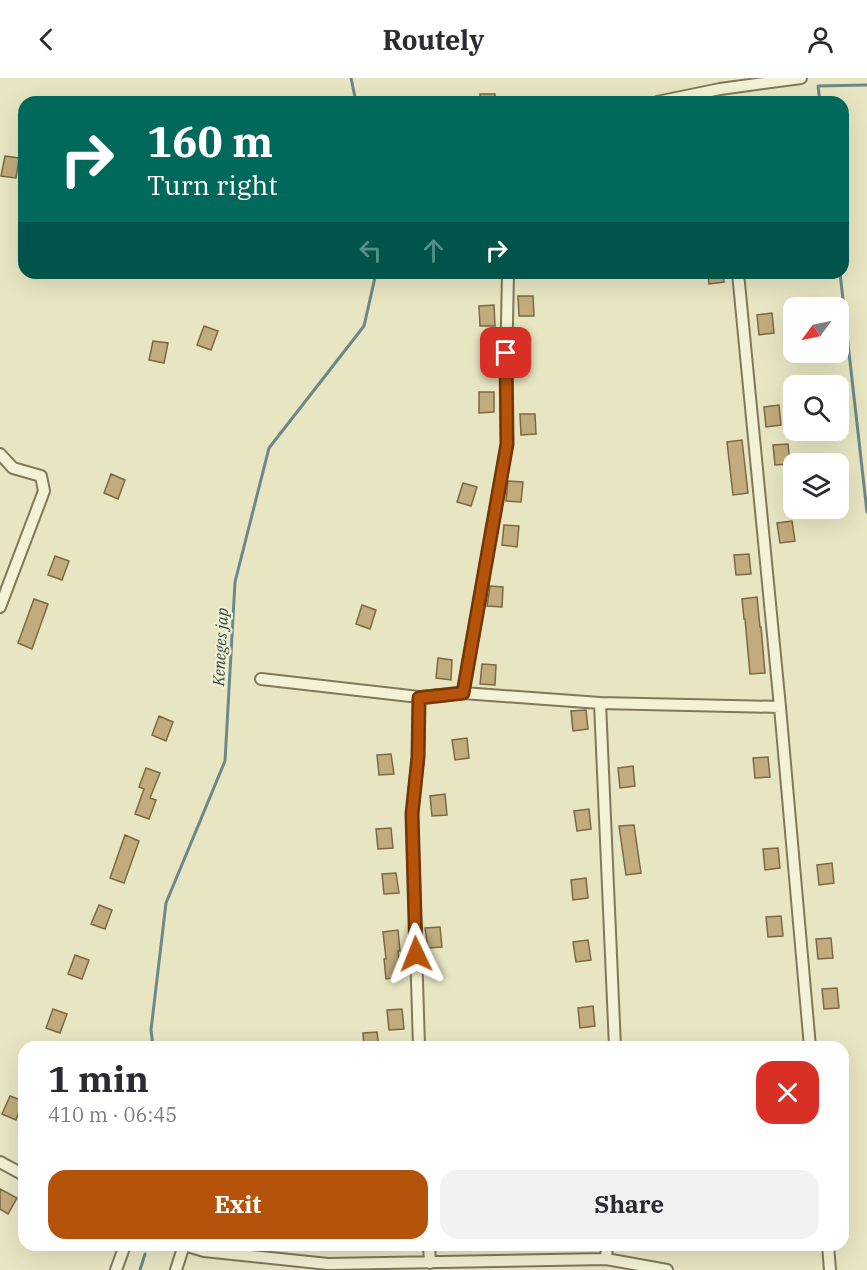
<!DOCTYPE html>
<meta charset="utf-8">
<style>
:root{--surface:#fff;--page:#f2f2f3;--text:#2b2b33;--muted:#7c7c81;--accent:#b45309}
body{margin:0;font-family:"IBM Plex Serif",serif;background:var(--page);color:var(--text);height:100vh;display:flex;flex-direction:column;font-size:22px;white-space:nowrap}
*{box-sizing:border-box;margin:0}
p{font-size:20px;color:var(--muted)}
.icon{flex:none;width:33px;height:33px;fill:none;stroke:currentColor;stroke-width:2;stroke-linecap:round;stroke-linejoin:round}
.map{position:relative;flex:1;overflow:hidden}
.side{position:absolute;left:18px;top:963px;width:831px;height:210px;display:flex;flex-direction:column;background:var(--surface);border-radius:18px;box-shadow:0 6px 24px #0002}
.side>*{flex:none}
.banner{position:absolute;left:18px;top:18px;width:831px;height:183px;border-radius:18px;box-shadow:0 6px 24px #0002;background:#00695c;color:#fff;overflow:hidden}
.needle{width:39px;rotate:237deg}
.tools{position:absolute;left:783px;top:219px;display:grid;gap:12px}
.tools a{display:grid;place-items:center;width:66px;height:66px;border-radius:12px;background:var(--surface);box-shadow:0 6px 24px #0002;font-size:30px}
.pin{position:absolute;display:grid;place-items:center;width:51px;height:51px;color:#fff;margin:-26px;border-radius:12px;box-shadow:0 3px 9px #0006}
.me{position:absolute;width:66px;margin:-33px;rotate:358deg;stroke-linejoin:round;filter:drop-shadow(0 0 4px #0008)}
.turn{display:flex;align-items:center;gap:21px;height:126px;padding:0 30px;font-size:27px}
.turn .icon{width:78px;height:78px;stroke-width:2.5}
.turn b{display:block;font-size:42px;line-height:51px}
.lanes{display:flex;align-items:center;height:57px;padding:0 30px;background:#0003;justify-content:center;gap:30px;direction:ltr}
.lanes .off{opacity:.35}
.round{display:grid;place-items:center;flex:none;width:63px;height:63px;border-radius:18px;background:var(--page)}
.overview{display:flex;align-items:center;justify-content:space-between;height:102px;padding:0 30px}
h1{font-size:36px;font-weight:700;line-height:45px}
.action{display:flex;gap:12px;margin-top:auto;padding:12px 30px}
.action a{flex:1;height:69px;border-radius:18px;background:var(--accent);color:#fff;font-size:24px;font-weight:700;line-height:69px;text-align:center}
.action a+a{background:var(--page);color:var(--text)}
header{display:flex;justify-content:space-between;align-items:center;height:78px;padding:0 30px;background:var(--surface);font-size:27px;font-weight:700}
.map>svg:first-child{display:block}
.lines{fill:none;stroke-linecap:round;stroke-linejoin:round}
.stream{stroke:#6c8888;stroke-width:3}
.building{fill:#c2ab7c;stroke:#7c6844;stroke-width:1.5}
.minor-casing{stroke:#80785b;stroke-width:14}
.minor{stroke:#f4f2d4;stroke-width:10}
.route-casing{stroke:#753606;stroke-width:15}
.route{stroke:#b45309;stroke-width:10}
.labels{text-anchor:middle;stroke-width:4.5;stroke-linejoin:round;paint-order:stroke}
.water-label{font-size:16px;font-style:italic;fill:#2f494f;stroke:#f0efd1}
</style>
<header><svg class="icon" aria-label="back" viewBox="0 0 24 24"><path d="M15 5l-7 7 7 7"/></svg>Routely<svg class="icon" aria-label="person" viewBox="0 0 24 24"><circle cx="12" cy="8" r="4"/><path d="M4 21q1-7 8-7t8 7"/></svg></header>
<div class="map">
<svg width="867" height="1192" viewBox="0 0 867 1192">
<rect width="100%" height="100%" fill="#e8e6c2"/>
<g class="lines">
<!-- stream -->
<path class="stream" d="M351,0L356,24
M820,24L818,8L867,7
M840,195L867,434
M153,969L151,952L166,825L225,683L235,504L269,370L364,248L376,195
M140,1192L145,1176"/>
</g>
<!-- building -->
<path class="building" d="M480,16H495V24H480Z
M5,78L19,80L16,100L1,98Z
M708,195H723L724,204L709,206Z
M518,218H533L534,238H519Z
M494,227L495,248H480L479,228Z
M772,235L774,255L759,257L757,237Z
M204,248L218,253L211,272L197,267Z
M153,263L168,265L164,285L149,282Z
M479,314H494V334L479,335Z
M779,327L781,347L766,349L764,329Z
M520,336H535L536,356L521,357Z
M742,362L748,415L733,417L727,364Z
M788,366L790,386L775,387L773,367Z
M111,396L125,402L118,421L104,415Z
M508,403L523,404L521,424L506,423Z
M463,405L477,409L471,428L457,424Z
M792,443L795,463L780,465L777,445Z
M504,447L519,448L517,469L502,467Z
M749,476L751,496L736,497L734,477Z
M55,478L69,483L62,502L48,497Z
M490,508L503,509L502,529L487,528Z
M757,519L760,549H761L765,595L750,596L745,541H744L742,521Z
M34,521L48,526L32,571L18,565Z
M362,527L376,532L370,551L356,546Z
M438,580L452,582L451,602L436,600Z
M482,586L496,587L495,607L480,606Z
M586,632L588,651L573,653L571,633Z
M159,638L173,644L166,663L152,657Z
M467,660L469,680L455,682L452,662Z
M391,676L394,696L379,697L377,677Z
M768,679L770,699L755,700L753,680Z
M633,688L635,708L620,710L618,690Z
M146,690L160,695L150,720L156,722L149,741L135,736L144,711L139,709Z
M445,716L447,737L432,738L430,718Z
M589,731L591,751L577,753L574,733Z
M634,747L641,795L626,797L619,748Z
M391,750L393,770L378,771L376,751Z
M125,757L139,763L124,805L110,800Z
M778,770L780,790L765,792L763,771Z
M832,785L834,805L819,807L817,787Z
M396,795L399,815L384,816L382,796Z
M586,800L588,820L573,822L571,802Z
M99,827L112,832L105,851L91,846Z
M781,838L783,858L768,859L766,839Z
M440,849L442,869L428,870L425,850Z
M398,852L400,873H398L401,899L386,901L384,881H386L383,854Z
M831,860L833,880L818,881L816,861Z
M588,862L591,882L576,884L573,864Z
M75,877L89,882L82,901L68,896Z
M837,910L839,930L824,931L822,911Z
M593,928L595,948L580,950L578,930Z
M53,931L67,936L60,955L46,950Z
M402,931L404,951L389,952L387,932Z
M377,954L379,969H364L363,955Z
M10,1018L23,1023L16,1042L2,1036Z
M0,1111L17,1120L8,1136L0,1131Z"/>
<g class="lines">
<!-- minor casing -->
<g class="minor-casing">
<path id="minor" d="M657,24L720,11L801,0
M738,195L780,629L810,969
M0,376L13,390L41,398L44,413L0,529
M261,601L419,619L418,679L412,736L419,969
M463,615L507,366L506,295L508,195
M419,619L463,615L600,625L780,629
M600,625L615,969
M0,1084L24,1097
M184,1167L204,1173L328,1186L606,1181L667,1192
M429,1167L430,1185
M828,1167L830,1192
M606,1181L607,1167
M116,1192L125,1167
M176,1192L184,1167"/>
</g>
<!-- minor -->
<use href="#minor" class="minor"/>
</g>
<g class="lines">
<!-- route casing -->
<g class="route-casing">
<path id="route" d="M416,876L412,736L418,679L419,620L463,615L507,366L506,275"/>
</g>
<!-- route -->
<use href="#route" class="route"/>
</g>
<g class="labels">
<!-- water labels -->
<g class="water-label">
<text transform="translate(220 569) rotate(-87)" y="6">Keneges jap</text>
</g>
</g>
</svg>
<div class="tools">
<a><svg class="needle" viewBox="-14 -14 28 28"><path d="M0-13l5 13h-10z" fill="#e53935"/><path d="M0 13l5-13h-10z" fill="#7c7c81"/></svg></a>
<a><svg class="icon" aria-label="search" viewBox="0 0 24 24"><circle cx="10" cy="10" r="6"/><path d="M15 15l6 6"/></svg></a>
<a><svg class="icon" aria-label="layers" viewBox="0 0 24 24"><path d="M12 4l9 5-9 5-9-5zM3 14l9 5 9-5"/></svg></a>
</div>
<div class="pin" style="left:506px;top:275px;background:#d93025"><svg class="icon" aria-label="arrive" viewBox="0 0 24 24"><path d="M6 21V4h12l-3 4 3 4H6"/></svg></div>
<svg class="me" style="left:416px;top:876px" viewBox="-20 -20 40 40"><path d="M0-17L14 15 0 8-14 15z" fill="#b45309" stroke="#fff" stroke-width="4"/></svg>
<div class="banner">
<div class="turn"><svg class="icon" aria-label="right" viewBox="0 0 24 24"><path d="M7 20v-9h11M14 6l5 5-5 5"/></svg><div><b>160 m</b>Turn right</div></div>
<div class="lanes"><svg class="icon off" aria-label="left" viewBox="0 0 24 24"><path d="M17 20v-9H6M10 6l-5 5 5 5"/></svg><svg class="icon off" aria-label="ahead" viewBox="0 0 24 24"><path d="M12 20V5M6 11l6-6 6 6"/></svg><svg class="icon" aria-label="right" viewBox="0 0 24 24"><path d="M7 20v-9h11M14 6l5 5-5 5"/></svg></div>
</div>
<section class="side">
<div class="overview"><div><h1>1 min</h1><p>410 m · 06:45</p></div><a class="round" style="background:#d93025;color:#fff"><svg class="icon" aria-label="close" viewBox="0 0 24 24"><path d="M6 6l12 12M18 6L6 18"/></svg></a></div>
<div class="action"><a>Exit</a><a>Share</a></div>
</section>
</div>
